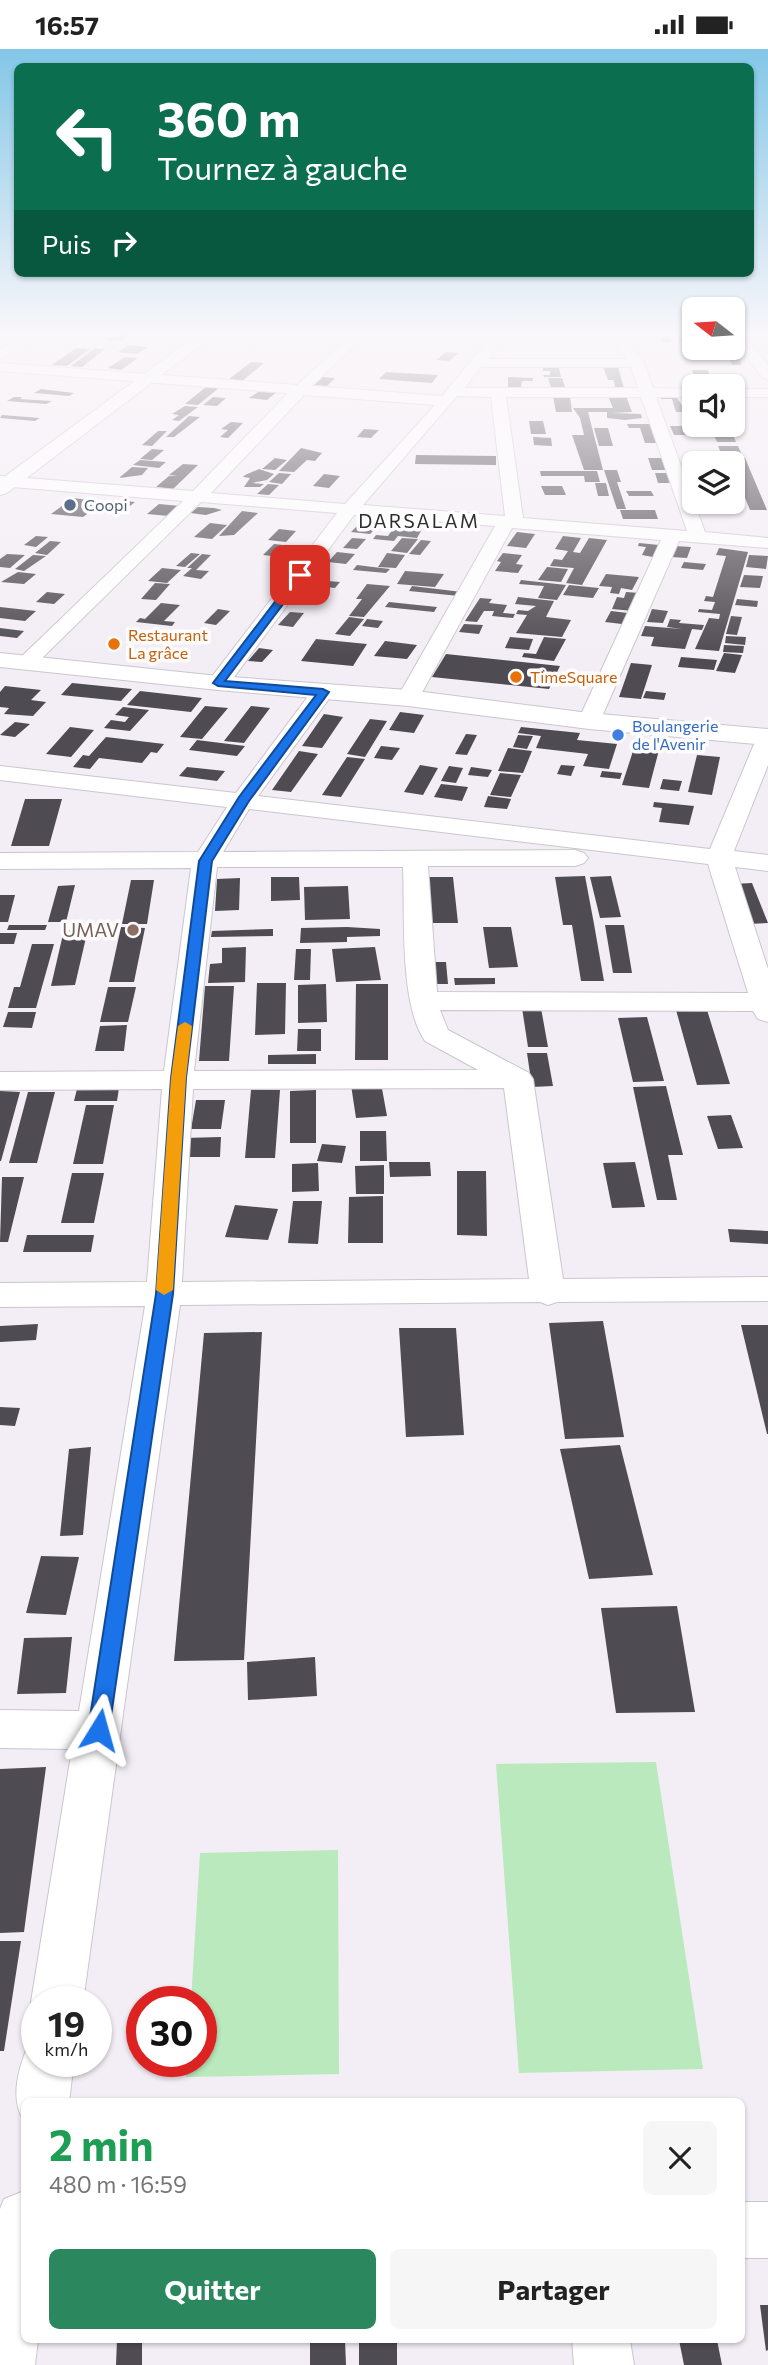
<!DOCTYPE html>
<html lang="fr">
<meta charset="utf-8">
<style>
:root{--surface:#fff;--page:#f6f6f6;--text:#222;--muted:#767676;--accent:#2a875e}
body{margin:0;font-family:Commissioner,sans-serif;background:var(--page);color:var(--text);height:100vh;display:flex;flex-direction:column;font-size:26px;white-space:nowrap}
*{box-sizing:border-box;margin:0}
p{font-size:23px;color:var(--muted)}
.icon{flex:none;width:38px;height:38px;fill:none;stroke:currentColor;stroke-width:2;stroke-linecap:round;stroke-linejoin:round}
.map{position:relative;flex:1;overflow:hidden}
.details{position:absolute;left:21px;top:2049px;width:724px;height:245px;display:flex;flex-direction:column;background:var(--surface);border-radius:10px;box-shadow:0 2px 5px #0004}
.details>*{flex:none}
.banner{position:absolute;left:14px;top:14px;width:740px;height:214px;border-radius:10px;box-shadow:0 2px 5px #0004;background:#0b6e4f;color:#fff;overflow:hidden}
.needle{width:46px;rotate:287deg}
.controls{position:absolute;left:682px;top:248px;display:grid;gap:14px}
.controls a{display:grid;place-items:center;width:63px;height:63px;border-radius:10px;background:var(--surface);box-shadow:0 2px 5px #0004;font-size:35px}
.speed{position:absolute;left:21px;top:1937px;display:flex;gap:14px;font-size:35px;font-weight:700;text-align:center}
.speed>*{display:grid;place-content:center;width:91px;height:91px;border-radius:50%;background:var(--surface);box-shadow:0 2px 5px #0004;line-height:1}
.speed small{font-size:18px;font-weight:400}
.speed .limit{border:10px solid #d22;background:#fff;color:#111}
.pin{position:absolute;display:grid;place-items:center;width:60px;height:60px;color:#fff;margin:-30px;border-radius:14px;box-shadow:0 4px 10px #0006}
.me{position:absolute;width:77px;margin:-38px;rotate:8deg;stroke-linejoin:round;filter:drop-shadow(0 0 5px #0008)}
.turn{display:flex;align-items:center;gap:24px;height:147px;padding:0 28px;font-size:32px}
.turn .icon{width:91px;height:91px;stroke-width:2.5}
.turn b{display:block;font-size:49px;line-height:60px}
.then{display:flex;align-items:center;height:66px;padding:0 28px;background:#0003;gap:14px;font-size:26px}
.round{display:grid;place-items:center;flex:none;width:74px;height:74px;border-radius:10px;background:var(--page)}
.summary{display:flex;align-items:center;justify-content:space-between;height:119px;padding:0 28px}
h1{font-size:42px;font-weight:700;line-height:52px;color:#1e9e55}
.action{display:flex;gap:14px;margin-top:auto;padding:14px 28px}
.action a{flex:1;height:80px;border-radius:10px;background:var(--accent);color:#fff;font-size:28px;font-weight:700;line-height:80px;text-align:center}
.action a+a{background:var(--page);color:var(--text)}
.status{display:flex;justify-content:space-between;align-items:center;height:49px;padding:0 35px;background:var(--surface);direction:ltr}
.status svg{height:19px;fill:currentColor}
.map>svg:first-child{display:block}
.green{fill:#b9e9bc}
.building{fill:#4f4b52}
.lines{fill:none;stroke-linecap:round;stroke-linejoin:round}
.street-casing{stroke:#cbc6cd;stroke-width:2}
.secondary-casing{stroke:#cbc6cd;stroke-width:2}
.street{fill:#fff;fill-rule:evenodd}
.secondary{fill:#fff;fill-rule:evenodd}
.route{fill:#1a73e8;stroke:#114b97;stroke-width:2}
.slow{fill:#f59e0b}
.service-dot{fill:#5c6f8a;stroke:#fefdfe;stroke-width:2.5}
.food-dot{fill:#e8710a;stroke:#fefdfe;stroke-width:2.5}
.shop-dot{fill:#3f7fe0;stroke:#fefdfe;stroke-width:2.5}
.education-dot{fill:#8d6e63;stroke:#fefdfe;stroke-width:2.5}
.labels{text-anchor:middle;stroke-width:7;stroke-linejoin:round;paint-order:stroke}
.far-service-label{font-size:16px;fill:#4e5e75;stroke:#fefdfe;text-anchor:start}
.far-food-label{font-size:16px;fill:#c56008;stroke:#fefdfe;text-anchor:start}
.far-shop-label{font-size:16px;fill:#366cbe;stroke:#fefdfe;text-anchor:start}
.far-quarter-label{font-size:19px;letter-spacing:2px;fill:#2e2d2f;stroke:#fefdfe}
.education-label{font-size:19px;fill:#785e54;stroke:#fefdfe;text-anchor:end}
</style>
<div class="status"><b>16:57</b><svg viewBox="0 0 49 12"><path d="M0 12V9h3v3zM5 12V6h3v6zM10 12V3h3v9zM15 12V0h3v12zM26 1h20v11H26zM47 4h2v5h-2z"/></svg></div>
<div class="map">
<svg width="768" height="2316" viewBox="0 0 768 2316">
<rect width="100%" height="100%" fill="#f3eef5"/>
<!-- green -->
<path class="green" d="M656,1713L703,2020L519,2024L496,1715Z
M338,1801L339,2025L186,2028L187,2013L201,2012V1953H191L200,1804Z"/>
<!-- building -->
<path class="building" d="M118,283L132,284L121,292L107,291Z
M658,283H667L673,293H662Z
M676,283H687L691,293H681Z
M129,296L148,298L137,305L118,303Z
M76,299L90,300L67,317L52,316Z
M95,299L105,300L82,318L71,317Z
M446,303L459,304L449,312L436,311Z
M726,303H737L742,316H732Z
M125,308L138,309L121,321L108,319Z
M251,313L264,314L242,332L229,330Z
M603,318H618L624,339H615L614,331H608Z
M543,319H559L561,328H544L543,326H550V322H543Z
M692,321H708L710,329H695Z
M386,323L438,326L432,334L379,330Z
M322,328L335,329L327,337L314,336Z
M508,328L533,329V332H522L521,338H508Z
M548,329H562L565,338H551Z
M207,337L220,338L198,356L185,355Z
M41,340L74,344L69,347L34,344Z
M261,341L278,342L267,351L249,349Z
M553,347H570L572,363H556Z
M608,347H626L632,363L612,364L641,365L642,369L625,371L607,369V363H588L603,421H584L572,386H584L580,369L573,359H613Z
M660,347H676L686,363H676L672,350H661Z
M14,348H22L20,350L52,352L46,355L7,352Z
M213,348L226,349L217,357L203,356Z
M185,357L198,358L179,372L172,371L179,366L172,365Z
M2,366L40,369L35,372L0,369Z
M189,367L200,368L174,388H166Z
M529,372H543L546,385H531Z
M231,373L243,374L228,389L220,388L228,381L221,380Z
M627,375H654L661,394H645L640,379H629Z
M715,376H729L736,393H717L714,386H719Z
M670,377H685L690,386H674Z
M594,379H608L613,397H599Z
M364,380L379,381L371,389L357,388Z
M158,382H167L152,397L142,396Z
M533,388L551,389L552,397L534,396Z
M718,397H738L741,404H721Z
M301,399L322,404L315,412L307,411L294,423L279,422Z
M152,400L164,401L152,411L140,410Z
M416,406L496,407V416L415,415Z
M275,409L287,411L275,421L262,420Z
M648,409H665L669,421H652Z
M699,409H720L722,415L700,414Z
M729,409H745L767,461H750Z
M140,411L166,413L159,419L133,416Z
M183,415L198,416L173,440L156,438L169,427H178L169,426Z
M132,418L148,419L142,426L119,429Z
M259,420L274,425L267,431L252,434L264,435L260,438H244L250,429L243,428L245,426Z
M604,421H617L621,433H617L626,460H617Z
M540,422H597L600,433H585L584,427H541Z
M279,424L291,425L282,435L269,433Z
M655,424H671L675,434H658Z
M324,425L340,427L329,439L313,437Z
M595,434H606L609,447H598Z
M268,435L279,436L269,446L257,445Z
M541,437H562L566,446H545Z
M626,442H651L654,447H629Z
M73,449L104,453L83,468L51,465Z
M117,451L135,453L120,465L102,464Z
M159,455L180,457L169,467L147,465Z
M198,458L214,459L222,461L206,466L190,464Z
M620,461H655L658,470H623Z
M242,462L258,464L234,486L219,487Z
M210,474L227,476L212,490L194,488Z
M357,477L376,479L370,485L351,483Z
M279,480L296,482L286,493L268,491Z
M393,480L421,482L417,489L398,487L394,492L373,490L376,486L388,487Z
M517,483L535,485L526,499L507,497Z
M36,487L48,488L36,498L24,496Z
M563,487L581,489L573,503L580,504L589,489L607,491L582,536L566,534L574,519L550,517L554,510L562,511L568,502L555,500Z
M352,489L366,490L357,500L343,499Z
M402,489L418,490L407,504L391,502Z
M421,491L431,492L420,506L409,505Z
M50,492L61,493L47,506L35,504Z
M639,494L659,496L653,508L642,506L646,498L638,497Z
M274,495L283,496L272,507L263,506Z
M675,497L691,498L687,509L671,508Z
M719,499L748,503L719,602L695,600L709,569L719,570L720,565L698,563L699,560L712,561L715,553L704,552L706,547L713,548L726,507L716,506Z
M337,503L355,505L346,515L328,513Z
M191,504L200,505L185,518L176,517Z
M387,504L405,506L396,519L378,518Z
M503,504L522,506L516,515L523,516L518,524L495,522L501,513L497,512Z
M7,505L25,506L10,519L0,518V510Z
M202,505L211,506L196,521L209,522L201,530L183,527L192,519H187Z
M33,506L46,507L24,522L15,520Z
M749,506L768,507L766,520L746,518Z
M684,513L706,515L703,521L681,519Z
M357,516L373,518L390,520L386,524L353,521Z
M547,518L568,520L561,533L538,531Z
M162,519L181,521L167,534L148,532Z
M405,522L444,525L435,538L397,535Z
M18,523L36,525L24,535L1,533Z
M606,525L639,528L632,541L621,539L619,545L610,544L612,538L599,537Z
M744,526L763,527L760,539L740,538Z
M316,531L340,533L335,539L311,536Z
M521,531L566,536L557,551L538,549L544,537L519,535Z
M155,534L170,535L156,551L141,550Z
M367,535L390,537L364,568L349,567L362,550H356Z
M569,536L599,539L593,549L563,546Z
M412,537L462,543L459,547L409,542Z
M307,541L321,543L310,556L295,555Z
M47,543L65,545L54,555L36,553Z
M626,543L640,544L633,562L612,560L617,548L624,549Z
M518,548L554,552L546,568L571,571L562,588L516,584L527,566L516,565L518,561L528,562L536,557L515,555Z
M480,549L492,550L489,554L507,556L503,564L515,565L513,569L492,567L494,562H484L477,573L465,572Z
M737,550L758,552L757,558L735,556Z
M389,553L437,558L434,563L385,558Z
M161,554L180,556L164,572L175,573L172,577L136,573L140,569L145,570Z
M0,558L36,562L25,572L0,569Z
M218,560L230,562L216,576L204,574Z
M652,560L668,562L663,574L647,573Z
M611,562L628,564L622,575L605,573Z
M290,563L304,564L293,578L278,576Z
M731,567L742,568L737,586L726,585Z
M349,568L364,570L350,587L335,585Z
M367,570L383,572L378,579L362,577Z
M670,570L681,571L679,574L704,576L702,581L692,580L685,600L651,597L654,588L641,587L645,577L682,580L667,578Z
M464,575L483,576L479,585L459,583Z
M0,579L24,582L17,589L0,587Z
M726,587L746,588L745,596L725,594Z
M510,588L533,590L529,601L505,599Z
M544,588L566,590L554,612L522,608L524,604L536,605Z
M316,590L367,595L353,617L301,612Z
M385,592L417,596L407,610L374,607Z
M724,596L744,597L743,604L723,603Z
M259,599L273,601L262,613L248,612Z
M724,604L742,606L735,624L716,622Z
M446,605L560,617L549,640L432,628Z
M681,608L717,611L714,621L678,618Z
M631,614L652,616L641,650L619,648Z
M72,634L132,640L121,652L61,646Z
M5,637L41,641L31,651L46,653L33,667L4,665L9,659L0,658V643Z
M140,642L202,649L191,663L127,656Z
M646,642L666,644L664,651L643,649Z
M205,657L228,659L202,690L180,688Z
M251,657L270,659L244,694L224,692Z
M123,658L149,661L130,682L104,679L111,671L125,673L129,668L115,666Z
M400,663L424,666L414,684L389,681Z
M324,665L343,668L322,699L302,697Z
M370,670L387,672L365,708L347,705Z
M15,673L30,675L15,688L0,686Z
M70,678L94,681L71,708L46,705Z
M521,678L580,684L577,691L617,695L609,720L583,717L588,705L536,699L541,687L518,684Z
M466,685L477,686L467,706L455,705Z
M518,686L533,687L527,700L513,698Z
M106,688L164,695L157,704L151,703L142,714L99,709L90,720L73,718L83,706L89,707Z
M197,691L245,697L237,707L189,701Z
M381,697L400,699L392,711L374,709Z
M508,699L532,702L523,724L498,722Z
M634,699L659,701L649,739L622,736Z
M299,702L318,705L291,743L272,741Z
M697,706L720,708L712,746L688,743Z
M347,708L365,710L341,748L322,746Z
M420,716L438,719L423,746L404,743Z
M561,716L575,717L571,727L557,725Z
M449,717L463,719L456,734L441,732Z
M187,718L225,722L217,732L179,727Z
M471,718L492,721L488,728L468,726Z
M602,722L622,724L620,730L600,728Z
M500,724L521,726L511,748L490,746Z
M663,730L682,732L679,742L660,740Z
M441,735L468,738L462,752L434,748Z
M488,747L511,750L507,760L484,758Z
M25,750H62L49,797H11Z
M654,753L694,757L689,776L659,773L662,759L653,758Z
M585,827L594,875L604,932H581L572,876H563L555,828Z
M611,827L621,868L600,869L590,828Z
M271,828H299L300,851L271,852Z
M425,828H453L458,874H428Z
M240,829L239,861L215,862L217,830Z
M131,831H154L147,875H122Z
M752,834L768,874L748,875L732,835Z
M75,836L66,873H48L58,837Z
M348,837L350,870L305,871L304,838Z
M0,846H15L8,873H0Z
M9,876H47L45,881H7Z
M605,876H624L632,924H613Z
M121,878L145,879L134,933H109Z
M347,878L380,880V887L347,888V893L300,894L301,879Z
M483,878H511L518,918L489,919Z
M88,880L75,936L51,937L64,881Z
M273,880V887L211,888L212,882Z
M0,884H17L14,895H0Z
M32,895H54L36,959H8L14,938H20Z
M246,898L245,933L208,934L210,915L222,914V899Z
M375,898L381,931L336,933L332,900Z
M296,900H311L310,931H294Z
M428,913H446L448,935H431Z
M454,929H495V935L455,936Z
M257,934H286L285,985L255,986Z
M326,935L327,973L298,974V936Z
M356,935H388V1011H355Z
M205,937H234L229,1012H199Z
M108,938H136L128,973H100Z
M522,959H541L548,998H528Z
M676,961H707L730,1035L697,1036Z
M8,963H36L32,979L3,978Z
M647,968L664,1032L633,1033L618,969Z
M127,976L124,1002H95L100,977Z
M298,980H321V1002H297Z
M527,1004H547L553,1037L532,1038Z
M316,1005V1015H268V1006Z
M381,1034L387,1067L356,1069L351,1036Z
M666,1037L683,1106H668L677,1151H657L633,1038Z
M119,1039L117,1052H74L77,1040Z
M251,1041H280L275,1109H245Z
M316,1041V1094H290V1042Z
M0,1042L20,1043L1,1112H0Z
M28,1043H55L37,1114H9Z
M196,1051H225L221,1080H191Z
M86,1056H114L103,1115H73Z
M731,1066L743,1099L718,1100L707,1067Z
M360,1082H386L387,1112H360Z
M221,1088L220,1108H183L184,1089Z
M322,1095L346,1097L342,1114L317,1112Z
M389,1113H430L431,1127L390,1128Z
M635,1113L645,1158L612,1159L603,1114Z
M318,1114L319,1142L292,1143V1115Z
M384,1116V1145H356L355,1117Z
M457,1122H486L487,1187L457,1186Z
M72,1124H104L94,1174H61Z
M2,1128H24L8,1193H0Z
M383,1147V1194H348L349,1148Z
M293,1152H322L318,1195L288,1194Z
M235,1156L278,1160L268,1191L225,1188Z
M728,1180L768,1182V1195L730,1193Z
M27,1186H94L91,1203H23Z
M603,1272L624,1388L565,1390L549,1274Z
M38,1275L36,1291L0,1293V1277Z
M741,1276H768V1385H767Z
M399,1279H456L464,1386L406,1388Z
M262,1283L244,1611L174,1612L204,1284Z
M0,1358L20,1359L15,1377L0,1376Z
M620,1396L653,1526L589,1530L560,1400Z
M91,1398L83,1486L60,1487L69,1400Z
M41,1507L79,1508L66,1566L26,1564Z
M677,1557L695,1663L616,1664L601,1559Z
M72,1588L66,1644L17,1645L24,1589Z
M315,1608L317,1647L248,1651L247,1613Z
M46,1718L24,1883L0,1884V1720Z
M0,1892H21L4,2002H0Z
M760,2256H768V2301L766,2302Z
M117,2291H142V2316H116Z
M310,2291H345L346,2316H310Z
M359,2291H397V2316H359Z
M679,2291H717L722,2316H684Z"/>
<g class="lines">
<!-- street casing -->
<g class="street-casing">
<path id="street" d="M29,283H45L0,310V300Z
M355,283H369L312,337L442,347L495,283H509L488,310H627L609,283H622L644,314L653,339L695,340V348H656L705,483L768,489V499L679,492L600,672L597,677H581L578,672L661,491L512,479L419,649L416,654H400L397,649L495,477L354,466L226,639H210L207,634L337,464L201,453L33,618H19L16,614L19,610L183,452L0,437V427L193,442L288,344L0,322V314L297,336ZM481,318H631L638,339H465ZM304,346L435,356L345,455L211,444ZM457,347L491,348L505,467L363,456ZM506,348H641L687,482L523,469Z
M733,283H742L768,316V330L763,329L733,290Z
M733,340H768V348H733Z
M323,637L331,638L334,643L258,747L710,800L757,688L760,683L768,681V716L734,802L768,806V822L735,818L768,920V973L758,970L753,962L440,961L448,981L529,1024L533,1030L563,1230L768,1228V1252L557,1253L548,1256L540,1253L180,1256L83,1953H37V1966L31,1953L72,1700L0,1699V1661L79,1662L145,1257L0,1258V1234L147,1233L162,1040L0,1041V1023L164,1022L191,819L0,820V804L198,803L227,758L0,731V717L236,744L315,638ZM249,760L708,815L748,944L437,943L428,817H575L584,814L588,809L584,804L575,801L223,803ZM217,818H403C405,864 399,955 425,992L478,1021L194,1022ZM504,1039L529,1230L182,1233L193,1040Z
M37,1990V2012H74L69,2053H24V2072C9,2049 19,2018 29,1994Z
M24,2142V2291H38L35,2316H0V2160L4,2150Z
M742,2153H768V2209H742Z
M572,2291H630L634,2316H574Z"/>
</g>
<!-- secondary casing -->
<g class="secondary-casing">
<path id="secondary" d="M201,283H218L7,444L0,446V431Z
M0,604L218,627L408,641L589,664L768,680V696L589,680L408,657L218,641L0,618Z"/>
</g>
<!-- street -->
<use href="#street" class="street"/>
<!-- secondary -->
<use href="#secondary" class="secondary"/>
</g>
<!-- sky -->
<linearGradient id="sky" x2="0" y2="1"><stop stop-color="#83c6e7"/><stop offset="0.47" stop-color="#faf7fa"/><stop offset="1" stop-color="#faf7fa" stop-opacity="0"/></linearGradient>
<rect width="768" height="607" fill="url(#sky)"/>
<!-- route -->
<path class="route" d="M297,524L305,526L225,632L323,640L329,643L249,752L212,812L186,1029L173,1245L109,1681L106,1688L99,1691L91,1688L88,1681L156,1245L171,1029L199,812L239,748L316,646L218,637L213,634Z"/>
<!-- slow -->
<path class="slow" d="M185,973L192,977L186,1029L173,1241L164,1246L156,1241L171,1029L178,977Z"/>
<!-- markers -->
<circle class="service-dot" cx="70" cy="456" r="7"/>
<g class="food-dot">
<circle cx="114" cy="595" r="7"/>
<circle cx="516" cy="628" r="7"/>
</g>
<circle class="shop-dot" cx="618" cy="686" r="7"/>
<circle class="education-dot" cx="133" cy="881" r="7"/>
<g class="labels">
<!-- far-service labels -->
<g class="far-service-label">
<text x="84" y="462">Coopi</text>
</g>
<!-- far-food labels -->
<g class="far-food-label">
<text x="128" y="592">Restaurant<tspan x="128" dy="18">La grâce</tspan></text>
<text x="530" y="634">TimeSquare</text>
</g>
<!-- far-shop labels -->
<g class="far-shop-label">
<text x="632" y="683">Boulangerie<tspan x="632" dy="18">de l'Avenir</tspan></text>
</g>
<!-- far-quarter labels -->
<g class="far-quarter-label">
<text x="419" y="479">DARSALAM</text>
</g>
<!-- education labels -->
<g class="education-label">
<text x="119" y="888">UMAV</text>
</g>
</g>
</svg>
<div class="controls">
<a><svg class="needle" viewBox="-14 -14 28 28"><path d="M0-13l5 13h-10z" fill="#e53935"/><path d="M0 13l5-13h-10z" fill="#767676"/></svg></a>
<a><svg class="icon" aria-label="sound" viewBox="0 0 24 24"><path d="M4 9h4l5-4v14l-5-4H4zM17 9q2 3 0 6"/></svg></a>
<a><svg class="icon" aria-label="layers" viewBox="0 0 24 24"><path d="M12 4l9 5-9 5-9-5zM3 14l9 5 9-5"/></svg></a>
</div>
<div class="speed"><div>19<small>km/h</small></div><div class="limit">30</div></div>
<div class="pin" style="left:300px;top:526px;background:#d93025"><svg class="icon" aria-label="arrive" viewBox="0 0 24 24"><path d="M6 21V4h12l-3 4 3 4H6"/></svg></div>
<svg class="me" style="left:99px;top:1681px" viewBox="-20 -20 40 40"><path d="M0-17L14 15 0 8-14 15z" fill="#1a73e8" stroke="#fff" stroke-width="4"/></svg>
<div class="banner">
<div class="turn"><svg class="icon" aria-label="left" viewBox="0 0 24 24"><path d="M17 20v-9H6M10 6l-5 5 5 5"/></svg><div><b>360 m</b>Tournez à gauche</div></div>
<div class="then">Puis<svg class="icon" aria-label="right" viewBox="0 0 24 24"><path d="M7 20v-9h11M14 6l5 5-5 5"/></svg></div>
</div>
<section class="details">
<div class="summary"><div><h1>2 min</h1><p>480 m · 16:59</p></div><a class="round"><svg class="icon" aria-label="close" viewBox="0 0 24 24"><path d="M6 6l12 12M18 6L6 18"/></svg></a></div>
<div class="action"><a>Quitter</a><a>Partager</a></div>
</section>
</div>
